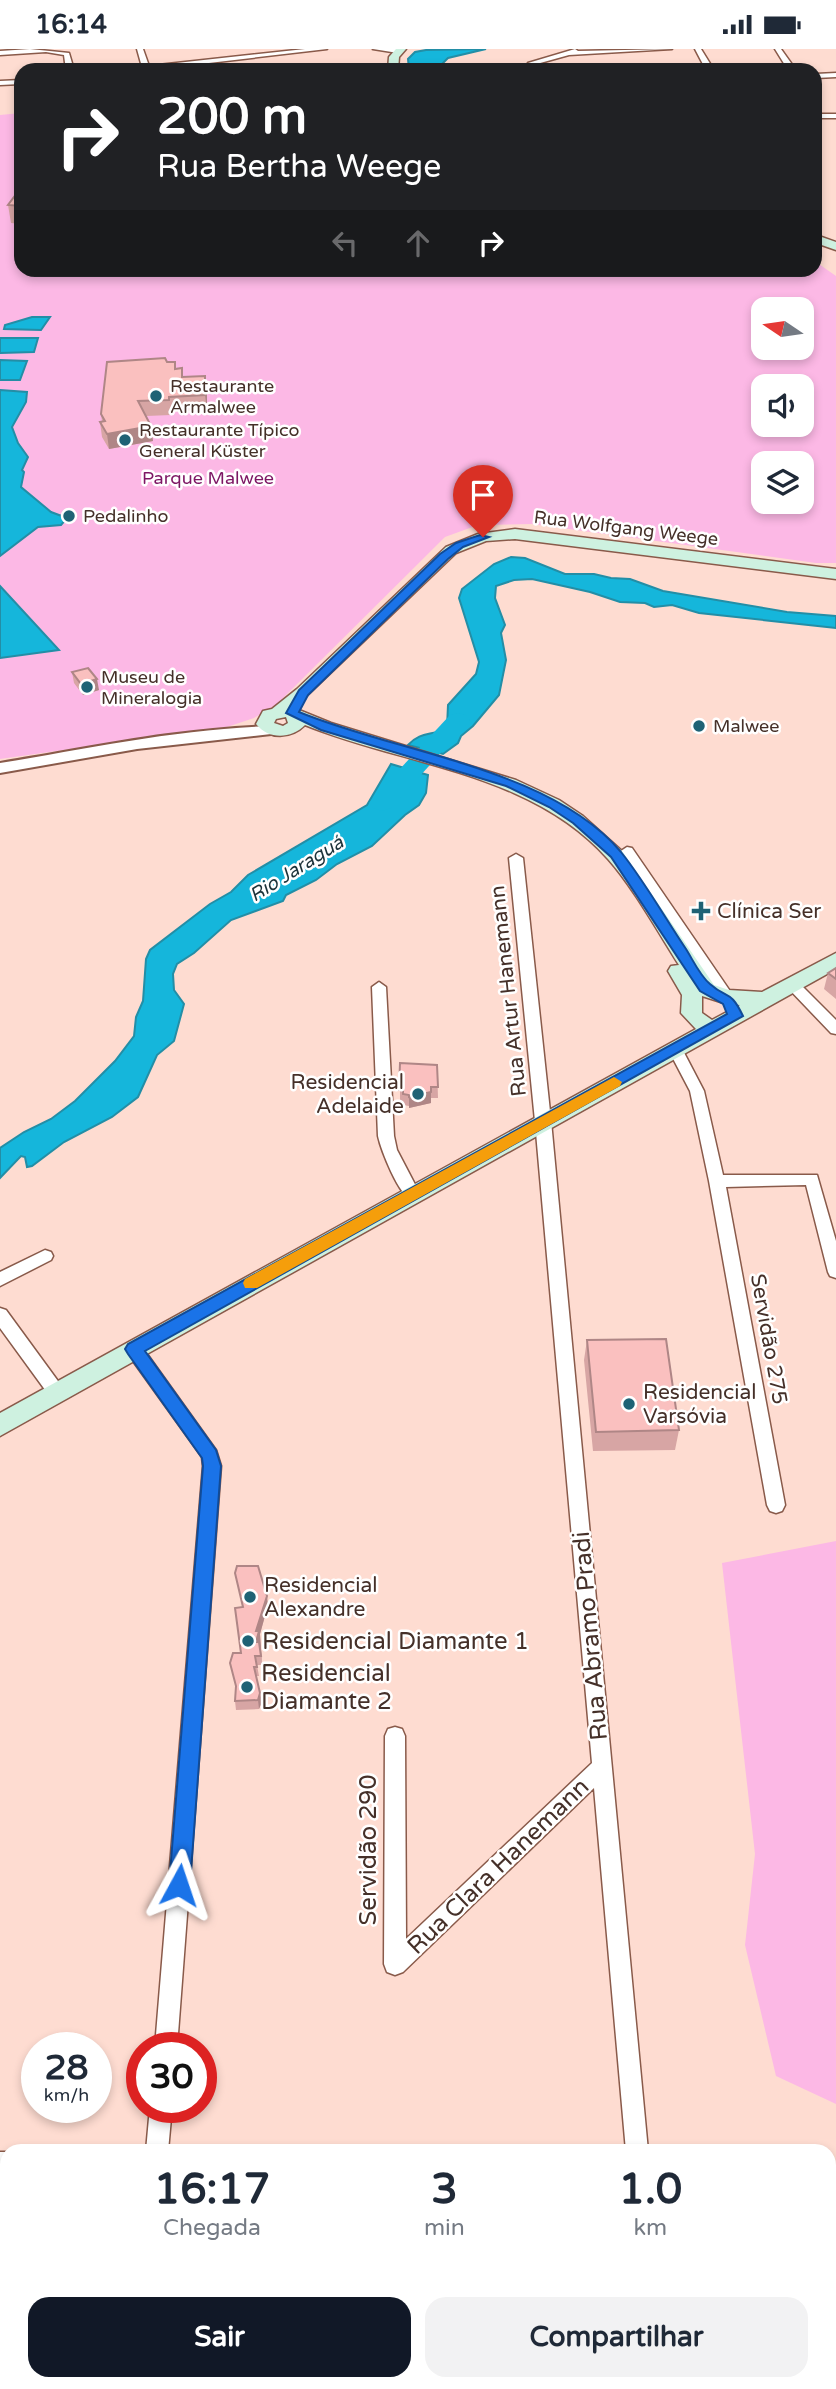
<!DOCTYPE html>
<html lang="pt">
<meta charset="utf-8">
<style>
:root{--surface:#fff;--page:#f2f2f3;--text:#1f2937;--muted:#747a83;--accent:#111827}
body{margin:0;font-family:"Varela Round",sans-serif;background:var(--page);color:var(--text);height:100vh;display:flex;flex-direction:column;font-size:26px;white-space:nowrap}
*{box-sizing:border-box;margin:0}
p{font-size:23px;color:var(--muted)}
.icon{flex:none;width:38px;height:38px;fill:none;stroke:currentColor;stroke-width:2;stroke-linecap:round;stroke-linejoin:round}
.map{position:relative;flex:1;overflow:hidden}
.details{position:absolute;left:0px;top:2095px;width:836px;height:247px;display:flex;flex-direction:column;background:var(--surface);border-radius:21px 21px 0 0;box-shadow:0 4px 10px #0003}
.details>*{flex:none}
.banner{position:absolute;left:14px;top:14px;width:808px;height:214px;border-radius:21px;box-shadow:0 4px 10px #0003;background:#202124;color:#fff;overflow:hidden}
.needle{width:46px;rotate:283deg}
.controls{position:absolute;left:751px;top:248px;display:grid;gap:14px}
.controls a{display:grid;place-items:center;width:63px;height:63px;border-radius:14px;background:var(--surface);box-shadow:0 4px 10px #0003;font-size:35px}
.speed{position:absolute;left:21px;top:1983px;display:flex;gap:14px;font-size:35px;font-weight:700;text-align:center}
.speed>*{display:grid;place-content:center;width:91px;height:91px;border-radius:50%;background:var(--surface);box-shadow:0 4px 10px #0003;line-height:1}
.speed small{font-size:18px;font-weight:400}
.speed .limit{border:10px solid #d22;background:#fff;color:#111}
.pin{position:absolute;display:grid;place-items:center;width:60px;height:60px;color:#fff;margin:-72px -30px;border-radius:50% 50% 50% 0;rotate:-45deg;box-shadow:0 0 7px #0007}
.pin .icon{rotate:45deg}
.me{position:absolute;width:77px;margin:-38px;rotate:5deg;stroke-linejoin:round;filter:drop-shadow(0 0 5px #0008)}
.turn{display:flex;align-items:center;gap:24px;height:147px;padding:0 28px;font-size:32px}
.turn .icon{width:91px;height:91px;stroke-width:2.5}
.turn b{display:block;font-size:49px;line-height:60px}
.lanes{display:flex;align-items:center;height:66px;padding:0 28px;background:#0003;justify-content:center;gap:35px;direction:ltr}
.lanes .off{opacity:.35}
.eta{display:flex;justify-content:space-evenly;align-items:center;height:119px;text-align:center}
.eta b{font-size:42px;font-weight:700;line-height:49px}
.action{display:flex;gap:14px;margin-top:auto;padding:14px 28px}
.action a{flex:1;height:80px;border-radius:21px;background:var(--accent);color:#fff;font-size:28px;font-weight:700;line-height:80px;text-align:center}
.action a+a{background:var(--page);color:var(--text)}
.status{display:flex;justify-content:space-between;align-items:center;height:49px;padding:0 35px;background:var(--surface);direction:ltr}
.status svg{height:19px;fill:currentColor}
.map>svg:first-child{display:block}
.green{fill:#fcb8e5;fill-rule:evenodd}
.water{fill:#15b6db;stroke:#238ea6;stroke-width:2}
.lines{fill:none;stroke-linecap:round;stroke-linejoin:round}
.river{fill:#15b6db;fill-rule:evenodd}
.minor-casing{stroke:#895a4a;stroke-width:3}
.tertiary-casing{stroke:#895a4a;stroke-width:4}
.secondary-casing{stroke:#895a4a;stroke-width:3}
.minor{fill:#fff;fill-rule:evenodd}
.tertiary{fill:#fff;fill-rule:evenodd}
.secondary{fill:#cef1e0;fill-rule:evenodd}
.wall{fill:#d7a5a4}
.shaded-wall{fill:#af8686}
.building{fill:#fac0bf;stroke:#af8686;stroke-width:2}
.route{fill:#1a73e8;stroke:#114b97;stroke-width:2}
.slow{fill:#f59e0b}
.poi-dot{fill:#1f6275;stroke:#fff;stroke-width:2.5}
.labels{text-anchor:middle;stroke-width:5;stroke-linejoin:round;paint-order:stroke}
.far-poi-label{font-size:18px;fill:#453029;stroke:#fff;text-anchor:start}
.far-park-label{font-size:18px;fill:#7d1664;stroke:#fff}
.far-street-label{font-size:18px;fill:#453029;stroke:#fff}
.far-water-label{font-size:19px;font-style:italic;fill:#1c333a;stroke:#fff}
.poi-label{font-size:21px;fill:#453029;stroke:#fff;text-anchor:start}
.street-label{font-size:21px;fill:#453029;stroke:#fff}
.near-street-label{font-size:24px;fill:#453029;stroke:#fff}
.near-poi-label{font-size:24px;fill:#453029;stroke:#fff;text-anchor:start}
</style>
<div class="status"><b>16:14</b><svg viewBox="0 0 49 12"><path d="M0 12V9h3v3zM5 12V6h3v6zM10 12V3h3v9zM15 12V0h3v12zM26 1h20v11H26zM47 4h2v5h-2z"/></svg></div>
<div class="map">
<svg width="836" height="2340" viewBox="0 0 836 2340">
<rect width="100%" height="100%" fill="#fedcd1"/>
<!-- green -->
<path class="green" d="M21,64V220H816V213L836,227V514H816L532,475L478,476L445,488L277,655L254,669L227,678L0,710V66ZM763,261H802V299H763ZM763,338H802V376H763ZM763,415H802V453H763Z
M836,1492V2055L776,2027L745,1896L755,1805L722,1514Z"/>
<!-- water -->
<path class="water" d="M486,0L448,9L436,21H409L408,10L415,3L426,1Z
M32,268H50L41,281L4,280L5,276Z
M0,289H38L34,303L0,304Z
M0,311L27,312L20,331H0Z
M0,341L27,343L26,353L12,378L18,394L28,408L22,421L24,423L21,438L51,463L67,469L61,476L38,478L0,507Z
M511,508L525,509L565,525H594L611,529L630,530L663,542L787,563L836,567V579L699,564L672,556L654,558L645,554L620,553L590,543L532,530L514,531L496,537L495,549L505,576L501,584L506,611L499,646L473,677L461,687L458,694L443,705L408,696C422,681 433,688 447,678L448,656L476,625L479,613L459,549L462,540L494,515Z
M0,537L59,601L0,609Z
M391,715L428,726L426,744L419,756L405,766L372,797L337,815L316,831L286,846L283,852L231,871L194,904L177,915L173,925L174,941L184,955L174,992L157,1006L138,1048L112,1068L64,1093L32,1117L27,1118L25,1108L21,1107L0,1129V1099L24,1083L51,1070L75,1052L115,1012L134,987L136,968L143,952L146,910L150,901L210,855L231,843L248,826L367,756Z"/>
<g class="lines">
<!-- river -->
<path class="river" d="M458,664L466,666L470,671L466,676L391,759L382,762L373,759L369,754L373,749L450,666Z"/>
<!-- minor casing -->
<g class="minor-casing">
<path id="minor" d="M30,0L69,4L74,21H66L64,6L46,3L0,6V2Z
M137,0H143L149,17L305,0H327L149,21H126L142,18Z
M373,0H398L401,2L398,4Z
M575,0L578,2L672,0L569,6L533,16L531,21H523L528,14Z
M695,0H701L714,21H706Z
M775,0H781L796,21H788Z
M836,24V28L816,29V25Z
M21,31V35L0,36V32Z
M816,65H836V69H816Z
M627,798L632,799L732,945L734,948L732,951H722L621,802Z
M516,805L523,809L551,1072L648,2102H626L594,1739L403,1923L395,1926L387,1923L384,1915L385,1687L388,1680L395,1678L402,1680L405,1687L406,1890L592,1714L535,1072L509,809Z
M792,930L797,932L836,971V985L831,984L787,938L785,935L787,932Z
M379,933L386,938L394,1087L397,1101L420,1145L412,1151C399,1147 381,1101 378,1087L372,938Z
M675,995L680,996L704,1042L723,1126H817L836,1192V1229L830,1227L828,1223L806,1136L726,1138L785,1456L782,1462L776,1464L770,1462L767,1456L709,1132L690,1042L668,1000Z
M45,1201L51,1203L53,1207L51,1211L0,1237V1223Z
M0,1259L6,1261L63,1339L66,1344L63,1349L57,1351L51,1349L0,1279Z
M134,1293L140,1295L216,1401L221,1417L177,1998H155L203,1417L202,1408L128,1305L126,1300L128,1295Z
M150,2058H172L168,2102H146Z
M0,2103H7V2125H0Z
M129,2334H153V2340H129Z
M646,2334H670V2340H646Z"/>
</g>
<!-- tertiary casing -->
<g class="tertiary-casing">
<path id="tertiary" d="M275,677L280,678L282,681L280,684L137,700L0,724V714C91,699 183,679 275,677Z"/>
</g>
<!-- secondary casing -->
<g class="secondary-casing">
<path id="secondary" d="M396,0H406L399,8L398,21H388L389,8Z
M816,186L836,193V201L816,194Z
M515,480L836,520V530L515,490L486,492L456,504L294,659L331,674L516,731L559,751L583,767L622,802L714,936L729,941L762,943L836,904V920L0,1387V1364L696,980L681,964L682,946L668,922L671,917L679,916C658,883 633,838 608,810C531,723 406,717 305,676C291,690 269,691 256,675L263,662L272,660L297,640L446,498L478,485ZM286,668L288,674L283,677L274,674L276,670ZM702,947L727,955L740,956L712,971L702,964Z"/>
</g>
<!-- minor -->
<use href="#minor" class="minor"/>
<!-- tertiary -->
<use href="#tertiary" class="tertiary"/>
<!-- secondary -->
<use href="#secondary" class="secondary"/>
</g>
<!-- wall -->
<path class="wall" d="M21,140V175L11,174L8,156Z
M167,313L183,328L205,327L207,361L171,363V366L146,367L153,392L109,400L102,388L100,373L102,372L101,365Z
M72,623L99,641L83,646L74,634Z
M836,919V950L824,940L828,924Z
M400,1014L437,1016L438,1049H431V1054L409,1059V1057L403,1056V1052H400Z
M587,1291L679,1381L675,1401L593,1402L584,1311Z
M235,1524L268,1556L260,1585L262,1616H257L259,1627H256L262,1653L259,1660L236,1661L235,1652L236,1638L241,1604L243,1558Z"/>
<!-- shaded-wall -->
<path class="shaded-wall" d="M205,327L207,342V361L205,346Z
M151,377L153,392L109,400L107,385Z
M97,630L99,641L83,646L81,635Z
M431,1043V1054L409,1059V1048Z
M267,1547L268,1556L260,1585L262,1616L261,1607L256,1593V1582Z
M260,1644L262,1653L259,1660L258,1651Z"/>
<!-- building -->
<path class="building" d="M20,140L21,157L8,156Z
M165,309L167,313H175V320L182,319V328L205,327V346L169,348V351L138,352L151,377L107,385L100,373L105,372L101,365L107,313Z
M88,619L97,630L81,635L72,623Z
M836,919V930L828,924Z
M400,1014L437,1016L438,1038H431V1043L409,1048V1046L403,1045V1041H399Z
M666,1290L679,1381L596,1383L587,1291Z
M237,1517H258L267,1547L256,1582H259L256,1593H259L261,1607H255L257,1618H254L260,1644L258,1651L235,1652L236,1637L230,1614L233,1604H241L235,1559L243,1558L235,1524Z
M271,2334H371L372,2340H271Z"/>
<!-- route -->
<path class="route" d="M480,486L489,488L463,498L448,510L308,646L299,663C398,704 550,719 621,803C645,833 665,869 686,900C693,911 700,927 710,935C728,951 730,940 743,967L145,1302L216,1401L221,1417L190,1836L187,1844L179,1847L172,1844L169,1836L203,1417L202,1409L128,1305L125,1300L128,1295L727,965L723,955L700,942L611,808L573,774L549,758L506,737L321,681L286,664L299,641L440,505L456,494Z"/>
<!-- slow -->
<path class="slow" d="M614,1028L622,1033L620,1037L257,1239H245L243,1234L245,1230Z"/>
<!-- markers -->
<g class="poi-dot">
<circle cx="156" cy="347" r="7"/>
<circle cx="125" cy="391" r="7"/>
<circle cx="69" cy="467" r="7"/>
<circle cx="87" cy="638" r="7"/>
<circle cx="699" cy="677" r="7"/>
<path d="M697.5 851.5h7v7h7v7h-7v7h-7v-7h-7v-7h7z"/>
<circle cx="418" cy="1045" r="7"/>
<circle cx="629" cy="1355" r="7"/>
<circle cx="250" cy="1548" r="7"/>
<circle cx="248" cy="1592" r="7"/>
<circle cx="247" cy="1638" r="7"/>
</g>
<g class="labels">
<!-- far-poi labels -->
<g class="far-poi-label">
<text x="170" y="343">Restaurante<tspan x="170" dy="21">Armalwee</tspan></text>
<text x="139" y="387">Restaurante Típico<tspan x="139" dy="21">General Küster</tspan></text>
<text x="83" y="473">Pedalinho</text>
<text x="101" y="634">Museu de<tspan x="101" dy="21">Mineralogia</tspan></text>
<text x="713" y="683">Malwee</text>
</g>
<!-- far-park labels -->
<g class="far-park-label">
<text x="208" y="435">Parque Malwee</text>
</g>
<!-- far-street labels -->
<g class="far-street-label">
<text transform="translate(626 479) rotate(7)" y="6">Rua Wolfgang Weege</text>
</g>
<!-- far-water labels -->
<g class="far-water-label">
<text transform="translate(296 819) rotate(-32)" y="7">Rio Jaraguá</text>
</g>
<!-- poi labels -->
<g class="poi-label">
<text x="717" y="869">Clínica Ser</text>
<text x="404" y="1040" text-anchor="end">Residencial<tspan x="404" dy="24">Adelaide</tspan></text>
<text x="643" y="1350">Residencial<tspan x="643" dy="24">Varsóvia</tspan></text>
<text x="264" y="1543">Residencial<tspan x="264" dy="24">Alexandre</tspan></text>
</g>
<!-- street labels -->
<g class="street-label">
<text transform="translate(508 942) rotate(-96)" y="7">Rua Artur Hanemann</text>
<text transform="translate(769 1290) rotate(80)" y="7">Servidão 275</text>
</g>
<!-- near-street labels -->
<g class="near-street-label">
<text transform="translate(590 1587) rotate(-95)" y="8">Rua Abramo Pradi</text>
<text transform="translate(368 1801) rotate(-90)" y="8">Servidão 290</text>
<text transform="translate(498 1817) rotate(-44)" y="8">Rua Clara Hanemann</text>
</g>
<!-- near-poi labels -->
<g class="near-poi-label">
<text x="262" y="1600">Residencial Diamante 1</text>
<text x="261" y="1632">Residencial<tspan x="261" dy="28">Diamante 2</tspan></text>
</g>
</g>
</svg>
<div class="controls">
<a><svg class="needle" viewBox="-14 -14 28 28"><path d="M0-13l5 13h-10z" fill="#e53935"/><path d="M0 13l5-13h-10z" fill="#747a83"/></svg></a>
<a><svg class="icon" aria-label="sound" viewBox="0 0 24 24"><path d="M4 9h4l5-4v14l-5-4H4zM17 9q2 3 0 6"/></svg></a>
<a><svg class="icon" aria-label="layers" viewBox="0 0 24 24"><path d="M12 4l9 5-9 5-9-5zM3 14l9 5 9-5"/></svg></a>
</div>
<div class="speed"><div>28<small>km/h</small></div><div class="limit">30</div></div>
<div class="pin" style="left:483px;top:488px;background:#d93025"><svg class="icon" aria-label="arrive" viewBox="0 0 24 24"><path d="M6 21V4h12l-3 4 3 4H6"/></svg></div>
<svg class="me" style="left:179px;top:1836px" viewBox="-20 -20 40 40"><path d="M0-17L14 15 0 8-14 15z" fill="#1a73e8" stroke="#fff" stroke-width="4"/></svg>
<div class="banner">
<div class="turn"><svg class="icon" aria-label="right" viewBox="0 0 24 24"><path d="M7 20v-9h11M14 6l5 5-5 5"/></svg><div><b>200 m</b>Rua Bertha Weege</div></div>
<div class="lanes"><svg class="icon off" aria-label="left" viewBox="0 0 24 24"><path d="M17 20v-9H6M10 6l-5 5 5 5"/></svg><svg class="icon off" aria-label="ahead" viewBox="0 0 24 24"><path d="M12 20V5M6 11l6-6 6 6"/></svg><svg class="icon" aria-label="right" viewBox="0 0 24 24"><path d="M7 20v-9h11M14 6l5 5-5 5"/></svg></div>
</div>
<section class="details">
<div class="eta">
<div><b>16:17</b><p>Chegada</p></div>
<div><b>3</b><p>min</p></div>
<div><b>1.0</b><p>km</p></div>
</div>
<div class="action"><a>Sair</a><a>Compartilhar</a></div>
</section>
</div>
